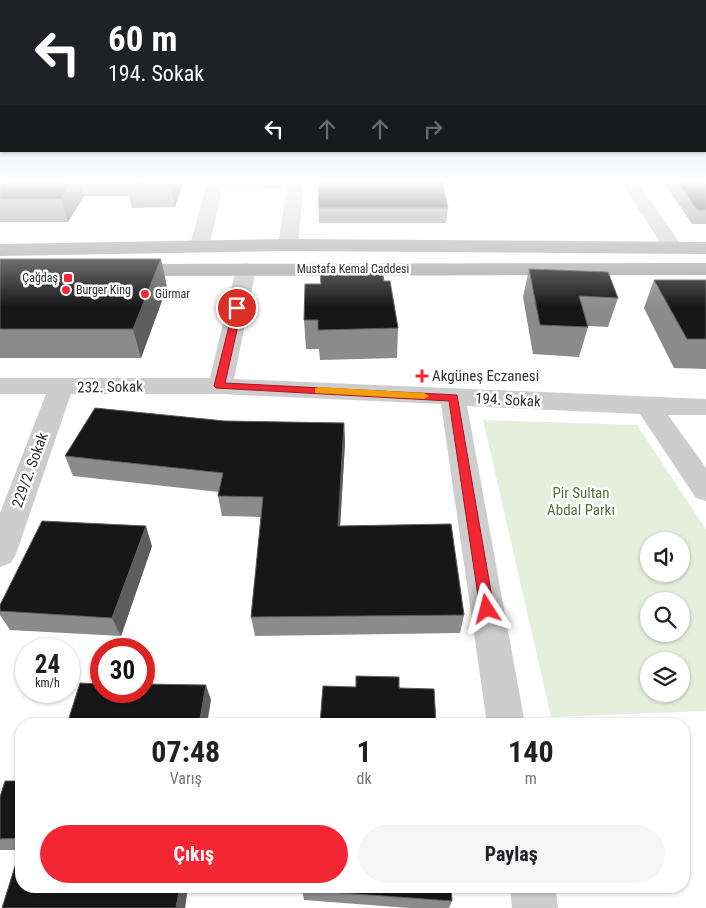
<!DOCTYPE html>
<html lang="tr">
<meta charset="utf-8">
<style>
:root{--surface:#fff;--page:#f6f6f6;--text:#202124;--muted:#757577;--accent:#f32734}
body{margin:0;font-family:"Roboto Condensed",sans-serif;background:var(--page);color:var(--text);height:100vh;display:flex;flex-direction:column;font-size:19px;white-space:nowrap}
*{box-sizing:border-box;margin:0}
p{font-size:16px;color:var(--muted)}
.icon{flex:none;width:28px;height:28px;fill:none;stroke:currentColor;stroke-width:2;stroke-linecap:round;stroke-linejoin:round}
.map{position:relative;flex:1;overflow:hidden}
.panel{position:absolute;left:15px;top:718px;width:675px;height:175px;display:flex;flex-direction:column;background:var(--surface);border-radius:20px;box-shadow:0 1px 4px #0004}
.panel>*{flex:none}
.top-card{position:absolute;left:0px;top:0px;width:706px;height:152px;box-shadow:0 1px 4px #0004;background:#202124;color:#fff;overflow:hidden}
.fabs{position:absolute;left:640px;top:532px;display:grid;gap:10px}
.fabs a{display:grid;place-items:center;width:50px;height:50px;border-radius:50%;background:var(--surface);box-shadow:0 1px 4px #0004;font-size:25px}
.speed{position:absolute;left:15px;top:638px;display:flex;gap:10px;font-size:25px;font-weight:700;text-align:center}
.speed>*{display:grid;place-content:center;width:65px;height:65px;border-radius:50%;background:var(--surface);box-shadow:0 1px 4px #0004;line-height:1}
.speed small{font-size:12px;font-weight:400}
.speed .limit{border:8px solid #d22;background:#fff;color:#111}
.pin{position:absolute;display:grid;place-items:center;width:42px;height:42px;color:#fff;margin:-21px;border:2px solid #fff;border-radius:50%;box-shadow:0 1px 5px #0007}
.me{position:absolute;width:55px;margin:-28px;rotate:351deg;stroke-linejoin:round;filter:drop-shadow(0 0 4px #0008)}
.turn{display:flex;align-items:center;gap:18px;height:105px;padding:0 25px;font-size:22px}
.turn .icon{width:65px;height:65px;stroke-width:2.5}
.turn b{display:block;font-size:35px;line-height:42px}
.lanes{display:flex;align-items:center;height:48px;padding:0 25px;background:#0003;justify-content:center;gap:25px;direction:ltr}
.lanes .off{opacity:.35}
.eta{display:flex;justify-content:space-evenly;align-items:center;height:85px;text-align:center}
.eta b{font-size:30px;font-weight:700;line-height:35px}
.button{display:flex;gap:10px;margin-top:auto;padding:10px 25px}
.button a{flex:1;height:58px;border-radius:30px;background:var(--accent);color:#fff;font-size:20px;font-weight:700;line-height:58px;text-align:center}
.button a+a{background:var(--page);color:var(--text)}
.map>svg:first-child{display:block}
.green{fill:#e6eedd;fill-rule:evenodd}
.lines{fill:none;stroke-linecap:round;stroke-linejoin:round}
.lane{fill:#cdcdcd;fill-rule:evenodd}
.street{fill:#cdcdcd;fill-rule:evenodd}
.primary{fill:#a8a8a8;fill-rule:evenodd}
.wall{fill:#8b8b8b}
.shaded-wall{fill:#5d5d5d}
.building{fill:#171717;stroke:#5d5d5d}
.route{fill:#f32734;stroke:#9e1922}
.slow{fill:#f59e0b}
.poi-dot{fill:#f32734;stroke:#fff;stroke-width:2}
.labels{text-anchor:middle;stroke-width:5;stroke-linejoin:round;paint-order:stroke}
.far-street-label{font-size:12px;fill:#303030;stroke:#fff}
.far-poi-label{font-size:12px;fill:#303030;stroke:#fff;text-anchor:start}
.poi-label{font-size:15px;fill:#303030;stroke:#fff;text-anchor:start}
.street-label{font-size:15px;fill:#303030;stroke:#fff}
.park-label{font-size:15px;fill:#537039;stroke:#fff}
</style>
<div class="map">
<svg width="706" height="908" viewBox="0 0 706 908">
<rect width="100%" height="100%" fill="#fff"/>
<!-- green -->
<path class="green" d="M483,420L637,425L706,529V711L551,717ZM649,541H681V574H649ZM649,601H681V634H649ZM649,661H681V694H649Z"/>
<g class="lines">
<!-- lane -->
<path class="lane" d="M295,183L298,184V188L215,189L210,186L215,183Z"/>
<!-- street -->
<path class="street" d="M208,180H224L209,248L206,252H192L189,248Z
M288,180H304L298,245L295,249H281L278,245Z
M620,180H636L684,249L681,253H667Z
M246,263L253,265L256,269L234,379L706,399V415H668L706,468V501L696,498L640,414L467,406L525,724H487L441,404L220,394H71L16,554L11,563L0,567V513L46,394H0V378H210L236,269L239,265Z
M510,886H555L558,908H512Z"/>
<!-- primary -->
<path class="primary" d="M288,239L706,242V254L288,251L0,256V244Z
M706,263V275L126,276L119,274L116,270L119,266L126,264Z"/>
</g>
<!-- wall -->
<path class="wall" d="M0,180H184L175,207L132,208L129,196H84L68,222H0Z
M318,180L448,208L446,223H319Z
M662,180H706V224H692Z
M0,259L167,287L141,358H0Z
M529,269L618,298L608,327L588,326V327L579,357L533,354L523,297Z
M654,280H706V369L674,368L644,308Z
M384,281L398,328L397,358L320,360L319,349H306L304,320Z
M225,421L344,423L345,443L340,526L464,615L460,633L255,636L251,617L261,517L222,516L218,496L219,492L73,476L65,456Z
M152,546L121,636L10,630L0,615V605Z
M21,781V886H188L185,908H2L20,850H0V797Z
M302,890L452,901L449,908H409L304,900Z"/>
<!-- shaded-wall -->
<path class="shaded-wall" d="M73,180H79L84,196L68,222L61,199Z
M172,180H184L175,207L170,184Z
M161,259L167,287L141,358L133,329Z
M344,423L345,443L339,545L338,526Z
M146,526L152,546L121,636L112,618Z
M206,685L211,700L207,724H199Z
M180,886H188L185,908H176Z"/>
<!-- building -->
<path class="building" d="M0,180H73L61,199H0Z
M130,180H172L170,184L127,185Z
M318,180H442L448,208H319Z
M676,180H706V210H697Z
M0,259H161L133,329H0Z
M529,269L608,272L618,298L579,296L588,327L540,325Z
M382,270L384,281H390L398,328L318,330V320H304L305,284H321L320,272Z
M654,280H706V339H687Z
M95,408L225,421L344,423L338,526L451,524L464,615L251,617L263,497L218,496L223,473L65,456Z
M42,521L146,526L112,618L0,611V605Z
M356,676L399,677V688L434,689L436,724H320L323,686L356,687Z
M80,683L101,684V691H144V684L206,685L199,724H67Z
M5,781H21V838L0,839V797Z
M21,847V886H180L176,908H2Z
M303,886H451L452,901L302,890Z"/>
<!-- sky -->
<linearGradient id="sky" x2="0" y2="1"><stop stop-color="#9bc6eb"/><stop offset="0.59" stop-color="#fff"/><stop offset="1" stop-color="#fff" stop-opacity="0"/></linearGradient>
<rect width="706" height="307" fill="url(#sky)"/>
<!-- route -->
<path class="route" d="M234,306L242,308L225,383L457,395L494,609L492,613L487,615L482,613L480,609L449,401L216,388L214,386Z"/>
<!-- slow -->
<path class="slow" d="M319,387L424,393L429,396L424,399L315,393V388Z"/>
<!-- markers -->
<g class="poi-dot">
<rect x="63" y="273" width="10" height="10" rx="2.5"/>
<circle cx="66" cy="290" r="5"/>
<circle cx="145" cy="294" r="5"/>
<path d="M419.5 368.5h5v5h5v5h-5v5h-5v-5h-5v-5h5z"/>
</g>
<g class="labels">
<!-- far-street labels -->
<g class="far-street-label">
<text x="353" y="273">Mustafa Kemal Caddesi</text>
</g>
<!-- far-poi labels -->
<g class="far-poi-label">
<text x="58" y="282" text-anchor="end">Çağdaş</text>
<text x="76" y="294">Burger King</text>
<text x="155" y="298">Gürmar</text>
</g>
<!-- poi labels -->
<g class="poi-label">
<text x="432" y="381">Akgüneş Eczanesi</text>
</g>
<!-- street labels -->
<g class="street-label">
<text transform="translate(110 387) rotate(-1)" y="5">232. Sokak</text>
<text transform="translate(508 400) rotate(3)" y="5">194. Sokak</text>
<text transform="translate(30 470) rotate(-70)" y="5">229/2. Sokak</text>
</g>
<!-- park labels -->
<g class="park-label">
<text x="581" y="498">Pir Sultan<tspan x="581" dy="17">Abdal Parkı</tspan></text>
</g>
</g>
</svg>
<div class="fabs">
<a><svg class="icon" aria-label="sound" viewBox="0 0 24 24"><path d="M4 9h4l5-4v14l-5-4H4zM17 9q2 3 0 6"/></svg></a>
<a><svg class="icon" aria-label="search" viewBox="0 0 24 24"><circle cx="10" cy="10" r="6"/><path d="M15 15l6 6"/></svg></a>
<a><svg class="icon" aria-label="layers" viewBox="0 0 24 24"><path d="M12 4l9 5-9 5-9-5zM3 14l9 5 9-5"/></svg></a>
</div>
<div class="speed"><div>24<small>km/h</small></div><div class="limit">30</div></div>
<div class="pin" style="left:237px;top:308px;background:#d93025"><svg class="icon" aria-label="arrive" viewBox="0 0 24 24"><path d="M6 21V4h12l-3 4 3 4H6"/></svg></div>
<svg class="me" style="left:487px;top:609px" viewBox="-20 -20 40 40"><path d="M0-17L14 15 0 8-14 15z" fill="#f32734" stroke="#fff" stroke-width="4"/></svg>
<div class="top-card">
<div class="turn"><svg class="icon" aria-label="left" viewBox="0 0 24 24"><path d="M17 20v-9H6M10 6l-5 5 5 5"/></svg><div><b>60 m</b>194. Sokak</div></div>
<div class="lanes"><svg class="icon" aria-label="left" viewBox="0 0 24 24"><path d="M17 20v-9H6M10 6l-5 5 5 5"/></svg><svg class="icon off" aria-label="ahead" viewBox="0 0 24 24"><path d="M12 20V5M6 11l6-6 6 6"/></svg><svg class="icon off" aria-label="ahead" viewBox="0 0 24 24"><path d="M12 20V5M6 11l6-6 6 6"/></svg><svg class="icon off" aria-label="right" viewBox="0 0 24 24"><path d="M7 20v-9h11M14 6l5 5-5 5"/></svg></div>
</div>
<section class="panel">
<div class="eta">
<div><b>07:48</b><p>Varış</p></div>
<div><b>1</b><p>dk</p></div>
<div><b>140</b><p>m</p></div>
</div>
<div class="button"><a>Çıkış</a><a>Paylaş</a></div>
</section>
</div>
